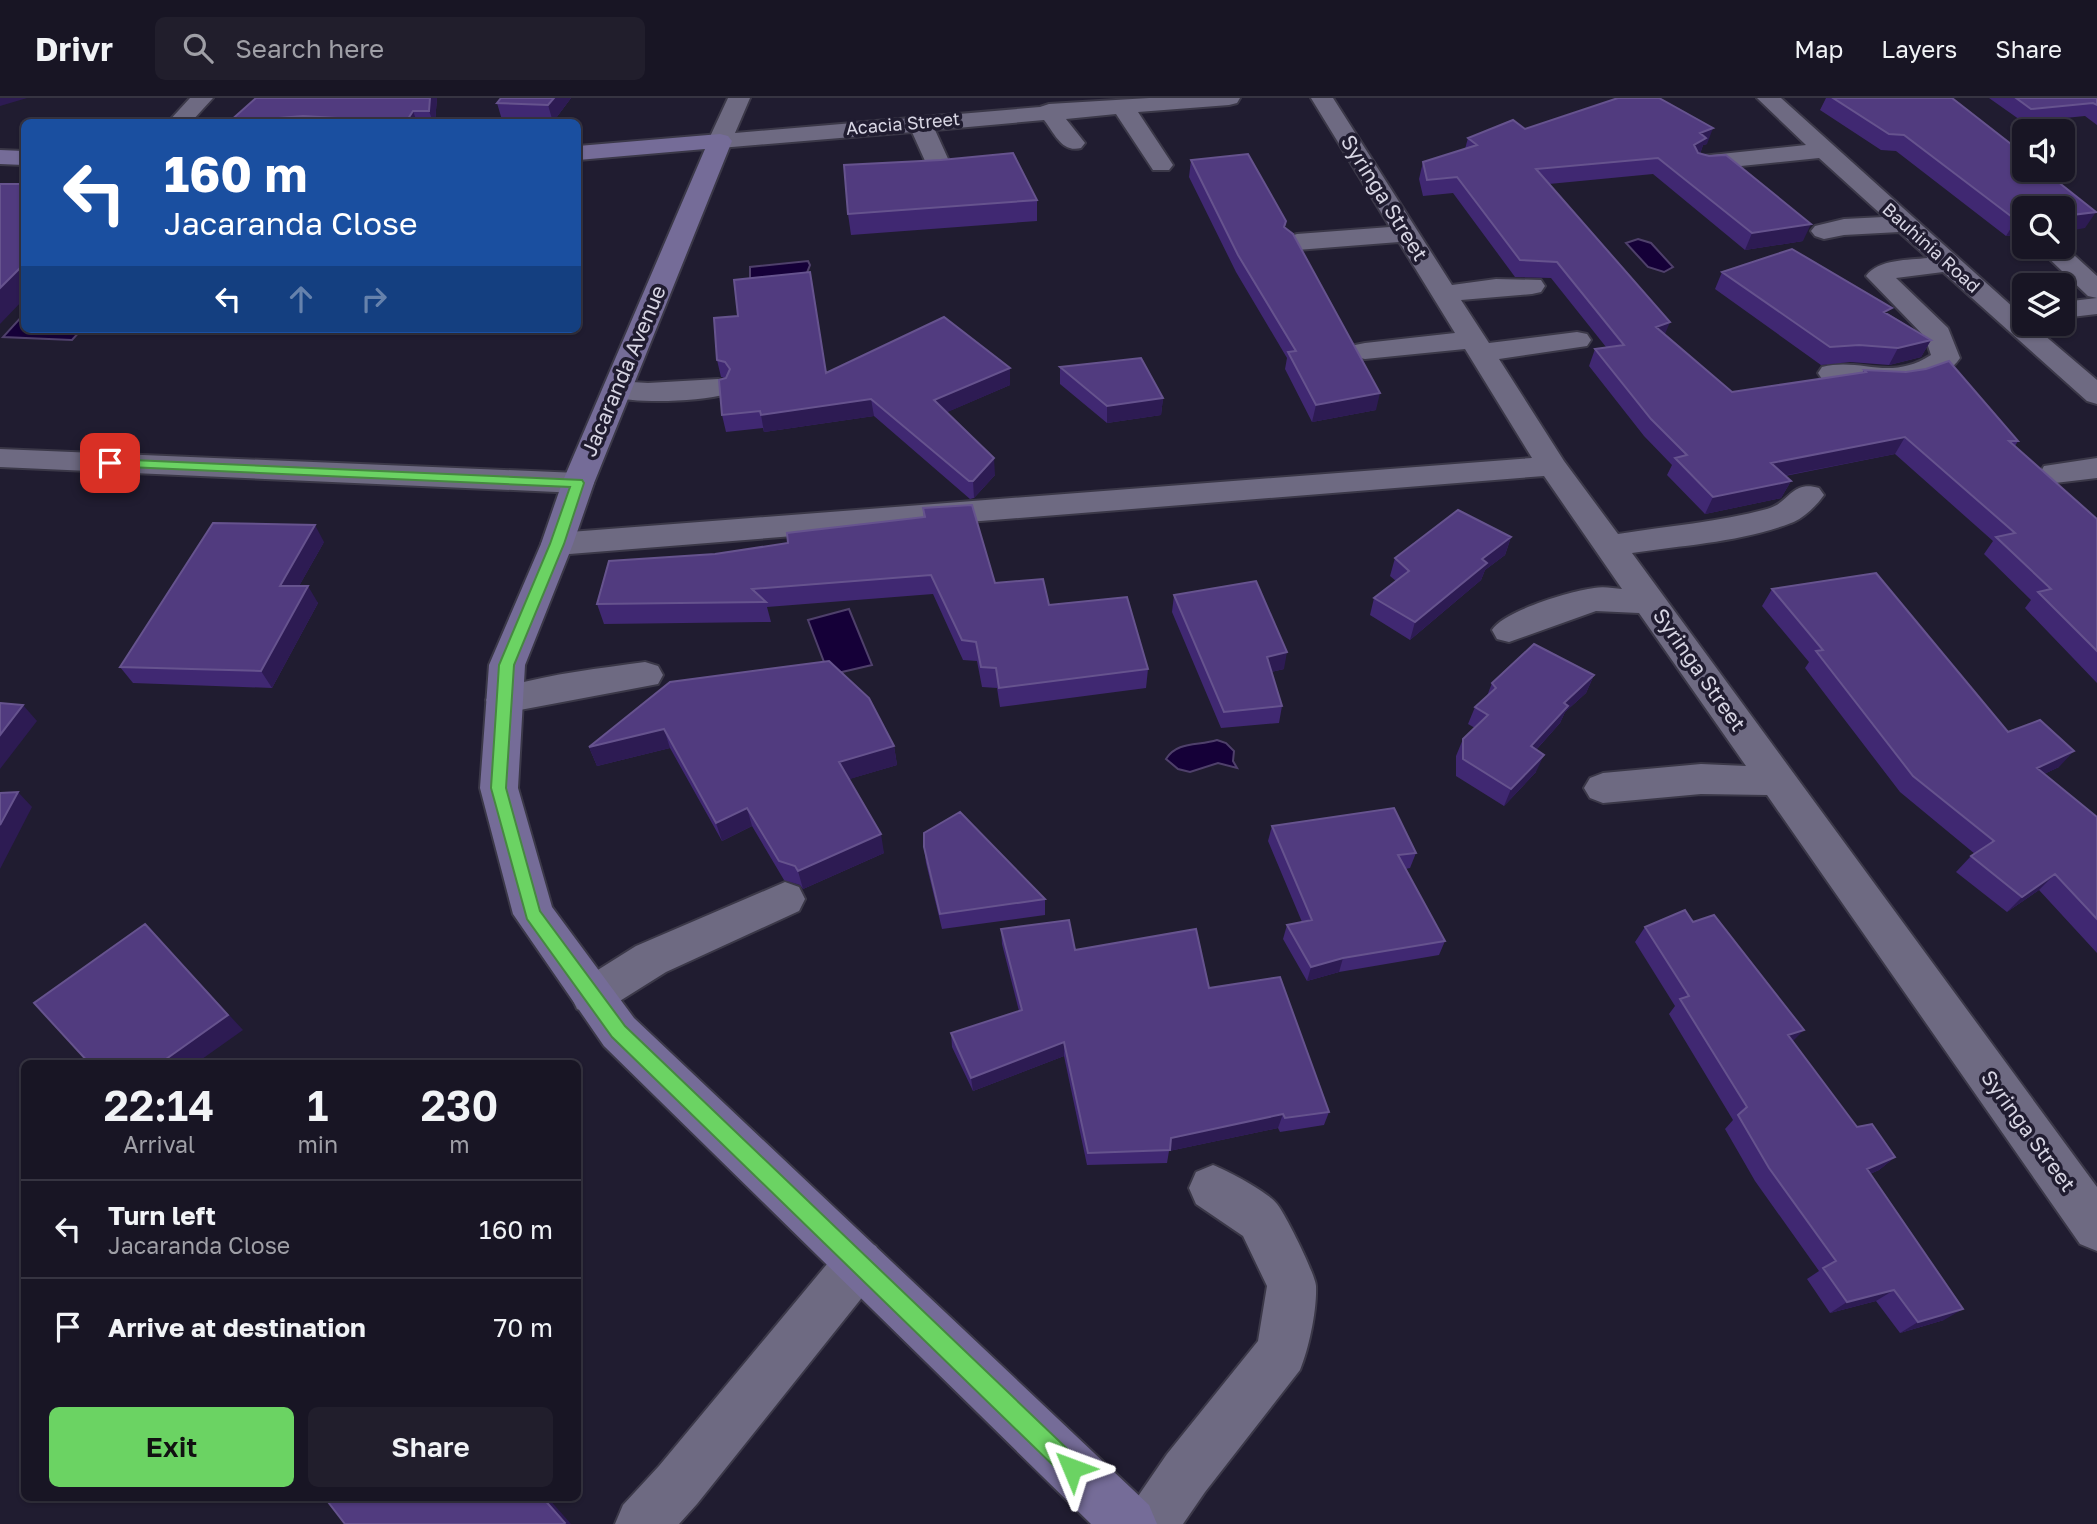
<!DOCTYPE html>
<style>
:root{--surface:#181524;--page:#211e2c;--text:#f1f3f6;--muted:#9f9fa6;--line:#363441;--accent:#6bd363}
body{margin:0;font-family:"Golos Text",sans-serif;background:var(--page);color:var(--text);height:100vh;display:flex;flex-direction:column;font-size:26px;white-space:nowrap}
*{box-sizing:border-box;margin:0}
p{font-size:23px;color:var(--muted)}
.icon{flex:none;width:38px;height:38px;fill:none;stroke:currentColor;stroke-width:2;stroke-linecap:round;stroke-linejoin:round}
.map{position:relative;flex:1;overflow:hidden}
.side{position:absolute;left:21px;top:962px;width:560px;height:441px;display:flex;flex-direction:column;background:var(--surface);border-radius:10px;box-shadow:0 2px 5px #0004,0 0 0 2px var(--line)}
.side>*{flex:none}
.guide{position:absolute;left:21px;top:21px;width:560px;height:214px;border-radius:10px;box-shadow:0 2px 5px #0004,0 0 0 2px var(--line);background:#1a4fa0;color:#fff;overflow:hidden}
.tools{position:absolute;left:2012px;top:21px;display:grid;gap:14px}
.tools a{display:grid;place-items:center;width:63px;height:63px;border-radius:10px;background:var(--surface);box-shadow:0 2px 5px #0004,0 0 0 2px var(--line);font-size:35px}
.pin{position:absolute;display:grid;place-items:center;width:60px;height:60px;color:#fff;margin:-30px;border-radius:14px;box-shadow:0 4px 10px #0006}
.me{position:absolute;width:77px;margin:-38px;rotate:314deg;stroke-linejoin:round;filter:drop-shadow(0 0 5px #0008)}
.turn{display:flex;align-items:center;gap:24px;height:147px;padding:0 28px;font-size:32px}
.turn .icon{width:91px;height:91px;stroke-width:2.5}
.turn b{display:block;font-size:49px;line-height:60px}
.lanes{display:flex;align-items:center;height:66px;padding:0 28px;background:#0003;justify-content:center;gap:35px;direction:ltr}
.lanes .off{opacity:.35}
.eta{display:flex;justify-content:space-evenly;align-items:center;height:119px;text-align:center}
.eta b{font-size:42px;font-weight:600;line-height:49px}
.action{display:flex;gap:14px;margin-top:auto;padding:14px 28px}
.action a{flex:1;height:80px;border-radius:10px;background:var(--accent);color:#111;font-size:28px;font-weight:600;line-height:80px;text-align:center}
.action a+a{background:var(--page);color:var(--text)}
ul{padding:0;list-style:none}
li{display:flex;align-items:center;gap:21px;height:98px;padding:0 28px;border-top:2px solid var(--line)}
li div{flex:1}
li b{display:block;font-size:26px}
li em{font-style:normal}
header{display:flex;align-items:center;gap:42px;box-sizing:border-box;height:98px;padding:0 35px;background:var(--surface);border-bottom:2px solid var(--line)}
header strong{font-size:33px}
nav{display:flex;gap:38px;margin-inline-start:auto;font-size:24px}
.search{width:490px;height:63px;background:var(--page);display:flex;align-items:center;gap:18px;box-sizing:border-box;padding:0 24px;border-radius:10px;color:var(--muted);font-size:26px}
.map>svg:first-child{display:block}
.water{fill:#150038;stroke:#4f406b;stroke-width:2}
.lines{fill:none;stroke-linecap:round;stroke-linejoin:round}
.street-casing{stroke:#3b3848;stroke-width:4}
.secondary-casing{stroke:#3b3848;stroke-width:4}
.street{fill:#6e6a82;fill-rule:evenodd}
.secondary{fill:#756c98;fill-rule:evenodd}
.wall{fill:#402872}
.shaded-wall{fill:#2d1b53}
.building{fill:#513b7f;stroke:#66538e;stroke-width:2}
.route{fill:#6bd363;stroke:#468940;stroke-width:2}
.labels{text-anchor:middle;stroke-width:7;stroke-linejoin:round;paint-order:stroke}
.far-street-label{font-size:18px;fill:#d7d5e3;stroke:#201c30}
.street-label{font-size:21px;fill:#d7d5e3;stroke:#201c30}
</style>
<header>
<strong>Drivr</strong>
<div class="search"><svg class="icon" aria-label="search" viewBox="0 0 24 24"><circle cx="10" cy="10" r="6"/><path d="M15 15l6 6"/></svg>Search here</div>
<nav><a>Map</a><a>Layers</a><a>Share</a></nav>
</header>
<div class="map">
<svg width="2097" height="1426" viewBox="0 0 2097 1426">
<rect width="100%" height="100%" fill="#201c30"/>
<!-- water -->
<path class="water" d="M1638,141L1651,145L1673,169L1664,174L1648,169L1626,145Z
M808,163L810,167L806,177L750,187V169Z
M24,216V231H82L72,242L3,239Z
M849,511L872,567L829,577L808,522Z
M1217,642L1226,645L1234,653L1233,663L1237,670L1218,665L1190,674L1178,671L1166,661C1177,643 1198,648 1217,642Z"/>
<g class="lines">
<!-- street casing -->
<g class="street-casing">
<path id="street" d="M190,0H213L191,24H168Z
M728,0H750L735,35L1040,9L1049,6L1149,0H1240L1237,5L1229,7L1138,14L1173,67L1169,72H1153L1116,16L1066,21L1085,45L1081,50C1062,55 1055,36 1044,22L935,32L954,74L950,79L942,81L934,79L930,74L912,34L720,50L712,48L708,43Z
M1311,0H1333L1452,187L1496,181L1541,182L1545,188L1541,194L1532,196L1461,202L1489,245L1577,234L1587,236L1591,242L1587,248L1499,261L1564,363L1618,436C1667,428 1719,424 1767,411C1790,405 1791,382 1819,390L1824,397C1817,407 1803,421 1791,425C1742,444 1684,447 1632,455L2097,1089V1153L2080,1146L1767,697L1701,696L1603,705L1590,700L1584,690L1590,680L1603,675L1701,666L1746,668L1639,515L1596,513L1509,544L1497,541L1492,532C1503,513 1571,493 1594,490C1603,488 1613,490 1622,491L1544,378L557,457L546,454L541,446L546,438L557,435L1532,360L1465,251L1365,261L1355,259L1351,253L1355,247L1365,245L1455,235L1399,144L1297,152L1288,149L1284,144L1288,139L1297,136L1390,129Z
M1757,0H1781L2025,220V226H2031L2097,282V306L2087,303L1943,174L1896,180L1948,230L1960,260C1935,297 1860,291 1822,281L1818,275L1822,269C1862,259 1889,284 1931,257L1925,239L1866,178C1878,161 1909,162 1928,160L1899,134L1844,137L1824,141L1815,138L1811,133L1815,128L1844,121L1884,119L1819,60L1702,72L1694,70L1690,65L1694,60L1702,58L1806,47Z
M2063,147L2097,178V216L2063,220V204L2097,200L2088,198L2037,149Z
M718,281L728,284L732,290L728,296C695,304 639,306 606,298L602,292L606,286L616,283L648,285Z
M0,351L578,375L589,378L594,385L589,392L578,395L0,369Z
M2097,360V380L2055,385L2044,382L2040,375L2044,368Z
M645,564L658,568L663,577L658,586L504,615L491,611L486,602L491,593C541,577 594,571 645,564Z
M785,784L799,789L805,801L799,813L666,874L607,911L592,917L577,911L571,898L577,885L636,848Z
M1213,1067C1228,1073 1268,1094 1277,1106C1285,1115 1316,1178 1316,1188C1317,1212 1309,1250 1300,1272L1205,1394L1183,1426H1124L1132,1407L1167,1356L1258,1243L1267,1188L1243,1138L1196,1106L1189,1090L1196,1074Z
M859,1141L876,1148L883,1165L876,1182L697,1406L679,1426H615L623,1407L659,1368L842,1148Z"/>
</g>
<!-- secondary casing -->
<g class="secondary-casing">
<path id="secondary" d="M720,36L728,38L732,43L594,385L573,446L525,567L518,690L552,809L634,920L1149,1407L1157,1426H1091L604,948L513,816L480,690L489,567L541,446L562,385L705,51L578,62V48Z
M0,52L24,53V67L0,66Z"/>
</g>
<!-- street -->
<use href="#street" class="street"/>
<!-- secondary -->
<use href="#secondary" class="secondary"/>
</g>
<!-- wall -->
<path class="wall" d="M256,0H437L435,24H229Z
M501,0H571L553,24L502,22L497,5Z
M1826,0H1952L2085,130L2025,110V137L2022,136L2006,138L1896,53L1881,52L1820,12Z
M1989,0H2097V27L2085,18L2023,24Z
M1525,31L1707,46L1703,47L1700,56L1803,143L1745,152L1653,76L1549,86L1665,236L1732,294L1862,275L1864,272L2018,343L2015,348L2097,421V585L2025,510L2031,502L1984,456L1993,443L1895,356L1785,378L1791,383L1781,400L1705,416L1667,377L1672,367L1644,338L1589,268L1595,251L1606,249L1551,180L1515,179L1453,95L1423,98L1419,81L1423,64L1465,51L1468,40Z
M1191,62L1286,123L1285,129L1376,312L1312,324L1285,271L1287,260L1236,174L1189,79Z
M1037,102V123L851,137L848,116Z
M1722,174L1889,216L1931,242L1921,259L1889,267L1850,264L1821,267L1715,191Z
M717,262L826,275L1010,270V287L947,314L995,377L974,400L970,401L874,318L764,334L763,330L726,334L722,317L725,280L721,279Z
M1060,269L1163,300L1161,317L1107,325L1060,286Z
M923,410L995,485L1049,507L1148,571L1146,590L1000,609L997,590L982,589L977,563L963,562L933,496L767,509L771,524L604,526L597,506L715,456L788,445L924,419Z
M1511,439L1505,457L1485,472L1481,482L1410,542L1370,517L1374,500L1396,483L1390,478L1395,460Z
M324,444L299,488L318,505L272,590L133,585L120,569Z
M1772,491L2008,634L2059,669L2044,676L2097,719V855L2039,792L2007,814L1956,774L1971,758L1975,756L1900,694L1805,570L1809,564L1762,508Z
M1174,497L1284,571L1271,574L1282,608L1279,625L1221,630L1172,514Z
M829,563L894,648L897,667L849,681L884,755L803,791L800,787L784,782L752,728L722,743L670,650L597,668L589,649Z
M1594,577L1586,595L1565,614L1560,625L1536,652V674L1504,708L1456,678V658L1463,641L1475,630L1468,626L1475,609L1487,598L1492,585Z
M1272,728L1416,755L1410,770L1405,771L1445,843L1439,857L1339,874L1307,883L1283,841L1287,827L1302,824L1268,743Z
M924,749L1045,801V817L942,831L926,765Z
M1693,824L1793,943L1857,1029L1895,1059L1879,1072L1870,1076L1944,1222L1900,1235L1876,1203L1830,1215L1807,1181L1819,1173L1755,1083L1725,1031L1733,1022L1669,916L1675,908L1635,844L1645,829Z
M1001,831L1209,890L1329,1014L1324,1027L1280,1034L1278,1030L1169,1053L1167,1065L1087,1067L1064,958L973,993L952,949L951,935L1019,913L1002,846Z"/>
<!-- shaded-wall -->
<path class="shaded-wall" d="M0,0H27L0,8Z
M430,0H437L435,24H433L429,13Z
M554,0H571L553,24L548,7Z
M413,13L417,24H406Z
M303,18L306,24H230Z
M1713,30L1707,46L1703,47L1700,56L1688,63L1700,35Z
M2096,114L2085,130L2063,134V118Z
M2025,120V131L2022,136L2006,138L2016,122Z
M1811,126L1803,143L1745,152L1752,135Z
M24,166V201L0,226V190Z
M1670,224L1663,241L1656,229Z
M1931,242L1921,259L1889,267L1898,250Z
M1010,270V287L936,319L934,302Z
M1380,295L1376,312L1312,324L1316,307Z
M1163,300L1161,317L1107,325V308Z
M871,301L874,318L764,334L761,317Z
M1905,339L1895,356L1762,382L1771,365Z
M994,360L995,377L974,400L973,383Z
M1791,383L1781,400L1705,416L1713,399Z
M315,427L324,444L290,504L280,488Z
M1511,439L1505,457L1485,472L1481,482L1410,542L1415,524L1482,461Z
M308,488L318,505L272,590L261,573Z
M1287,554L1284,571L1263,576L1267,559Z
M1594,577L1586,595L1565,614L1560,625L1524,665L1531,648L1564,605Z
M23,607L37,623L0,671V637Z
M664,631L670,650L597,668L589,649Z
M894,648L897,667L843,683L839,664Z
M2074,653L2059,669L2022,686L2037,670Z
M1544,657L1536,674L1504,708L1511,691Z
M18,694L32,709L0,771V727Z
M747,710L752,728L722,743L716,725Z
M881,736L884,755L803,791L798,773Z
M2055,776L2039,792L2007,814L2022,799Z
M145,826L243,932L195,966H159Z
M1343,860L1339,874L1307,883L1311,869Z
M1804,932L1790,946L1788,937Z
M1064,944V958L973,993L971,980Z
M1283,1016L1278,1030L1169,1053L1171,1040Z
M1895,1059L1879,1072L1851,1084L1867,1071Z
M1894,1192L1876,1203L1830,1215L1847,1204Z
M1963,1211L1944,1222L1900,1235L1918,1224Z
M543,1400H548L571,1426H564Z"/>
<!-- building -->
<path class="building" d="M256,0H430L429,13H413L406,24L303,18L229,24Z
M501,0H554L548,7L497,5Z
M1618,0H1659L1713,30L1700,35L1706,40L1694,47L1698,55L1709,58L1726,57L1811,126L1752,135L1658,60L1536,71L1670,224L1656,229L1732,294L1866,274L1864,272L1906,274L1926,271L1949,263L2018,343H2009L2097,421V553L2038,494L2051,491L1996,439L2015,435L1905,339L1771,365L1791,383L1713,399L1675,360L1687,357L1651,321L1595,251L1624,247L1557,164L1520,162L1457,79L1427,82L1423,64L1477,47L1468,40L1513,22L1525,31Z
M1833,0H1952L2025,57V72H2043L2096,114L2063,118V110H2025V120L2016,122L1904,37L1889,36Z
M2016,0H2097V7L2093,5L2031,11Z
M1013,55L1037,102L848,116L844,67L941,62Z
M1248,56L1286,123L1284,129L1293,136L1380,295L1316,307L1288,254L1296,253L1238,157L1191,62Z
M0,86H24V166L0,190Z
M1792,151L1892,210L1884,214L1931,242L1898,250L1859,247L1830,249L1722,174Z
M810,174L826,275L944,219L1010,270L934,302L994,360L973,383H969L871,301L761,317L760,313L722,317L719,282L726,280L730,271L725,264L717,262L714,220L738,218L734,182Z
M1141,260L1163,300L1107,308L1060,269Z
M972,407L995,485L1043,481L1049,507L1127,499L1148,571L999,590L996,570L981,569L976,544L962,542L931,477L752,491L766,504L597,506L609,463L715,456L788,445L787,435L925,419L923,410Z
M1458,412L1511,439L1482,461L1487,465L1415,524L1374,500L1409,473L1395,460Z
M213,425L315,427L280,488H308L261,573L120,569Z
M1876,475L2008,634L2040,622L2074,653L2037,670L2097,719V821L2055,776L2022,799L1971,758L1994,743L1913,678L1816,553L1823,552L1772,491Z
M1256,483L1287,554L1267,559L1282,608L1224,614L1174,497Z
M1534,546L1594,577L1564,605L1568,608L1531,648L1544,657L1511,691L1463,661V641L1488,617L1475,609L1496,590L1492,585Z
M829,563L869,600L894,648L839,664L881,736L798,773L795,768L779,763L747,710L716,725L664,631L589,649L670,584Z
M0,605L23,607L0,637Z
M18,694L0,727V695Z
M1394,710L1416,755L1398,757L1445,843L1343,860L1311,869L1287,827L1312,822L1272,728Z
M960,714L1045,801L940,816L924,749V735Z
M1685,812L1693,824L1714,817L1804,932L1788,937L1857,1029L1872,1026L1895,1059L1867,1071L1963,1211L1918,1224L1894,1192L1847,1204L1823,1170L1836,1163L1769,1070L1738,1017L1747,1009L1680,901L1689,898L1645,829Z
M1069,822L1075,852L1196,831L1209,890L1280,879L1329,1014L1285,1020L1283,1016L1171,1040L1170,1052L1088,1055L1064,944L971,980L951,935L1022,912L1001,831Z
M145,826L228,917L159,966H90L34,905Z
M325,1400H543L565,1425L564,1426H345Z"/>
<!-- route -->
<path class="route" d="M110,361L582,382L584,385L564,446L514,567L506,690L540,813L625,928L1079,1362L1083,1370L1079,1378L1072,1381L1064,1378L612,939L527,821L491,690L499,567L550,446L570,389L106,368L104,365Z"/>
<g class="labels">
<!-- far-street labels -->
<g class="far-street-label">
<text transform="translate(903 26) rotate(-5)" y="6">Acacia Street</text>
<text transform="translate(1931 150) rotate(42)" y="6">Bauhinia Road</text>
</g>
<!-- street labels -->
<g class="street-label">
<text transform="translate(1384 100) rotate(58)" y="7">Syringa Street</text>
<text transform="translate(624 273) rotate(-67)" y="7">Jacaranda Avenue</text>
<text transform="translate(1699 572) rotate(55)" y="7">Syringa Street</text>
<text transform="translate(2028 1033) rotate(54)" y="7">Syringa Street</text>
</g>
</g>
</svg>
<div class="tools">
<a><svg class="icon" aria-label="sound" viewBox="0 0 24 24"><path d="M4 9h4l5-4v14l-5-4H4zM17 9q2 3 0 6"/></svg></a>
<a><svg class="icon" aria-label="search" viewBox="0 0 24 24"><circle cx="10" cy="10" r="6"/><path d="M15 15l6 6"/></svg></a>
<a><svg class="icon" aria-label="layers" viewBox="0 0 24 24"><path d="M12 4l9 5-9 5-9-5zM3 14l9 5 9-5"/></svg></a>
</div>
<div class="pin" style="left:110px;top:365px;background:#d93025"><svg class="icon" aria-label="arrive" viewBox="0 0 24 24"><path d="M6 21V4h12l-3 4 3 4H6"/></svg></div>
<svg class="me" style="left:1072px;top:1370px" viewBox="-20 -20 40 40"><path d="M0-17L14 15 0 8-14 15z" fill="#6bd363" stroke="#fff" stroke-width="4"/></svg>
<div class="guide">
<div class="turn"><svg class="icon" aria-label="left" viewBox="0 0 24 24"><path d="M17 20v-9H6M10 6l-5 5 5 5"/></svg><div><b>160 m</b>Jacaranda Close</div></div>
<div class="lanes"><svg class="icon" aria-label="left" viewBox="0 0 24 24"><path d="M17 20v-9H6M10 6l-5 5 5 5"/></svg><svg class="icon off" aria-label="ahead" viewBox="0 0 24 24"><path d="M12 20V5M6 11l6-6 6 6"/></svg><svg class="icon off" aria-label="right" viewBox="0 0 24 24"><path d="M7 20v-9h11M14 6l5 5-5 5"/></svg></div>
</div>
<section class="side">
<div class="eta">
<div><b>22:14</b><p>Arrival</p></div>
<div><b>1</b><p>min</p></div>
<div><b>230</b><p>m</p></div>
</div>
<ul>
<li><svg class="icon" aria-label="left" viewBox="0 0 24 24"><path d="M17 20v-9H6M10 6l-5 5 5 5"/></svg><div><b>Turn left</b><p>Jacaranda Close</p></div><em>160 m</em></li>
<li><svg class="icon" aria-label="arrive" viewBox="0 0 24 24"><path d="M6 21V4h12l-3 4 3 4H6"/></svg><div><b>Arrive at destination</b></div><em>70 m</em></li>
</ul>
<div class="action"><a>Exit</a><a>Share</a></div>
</section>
</div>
